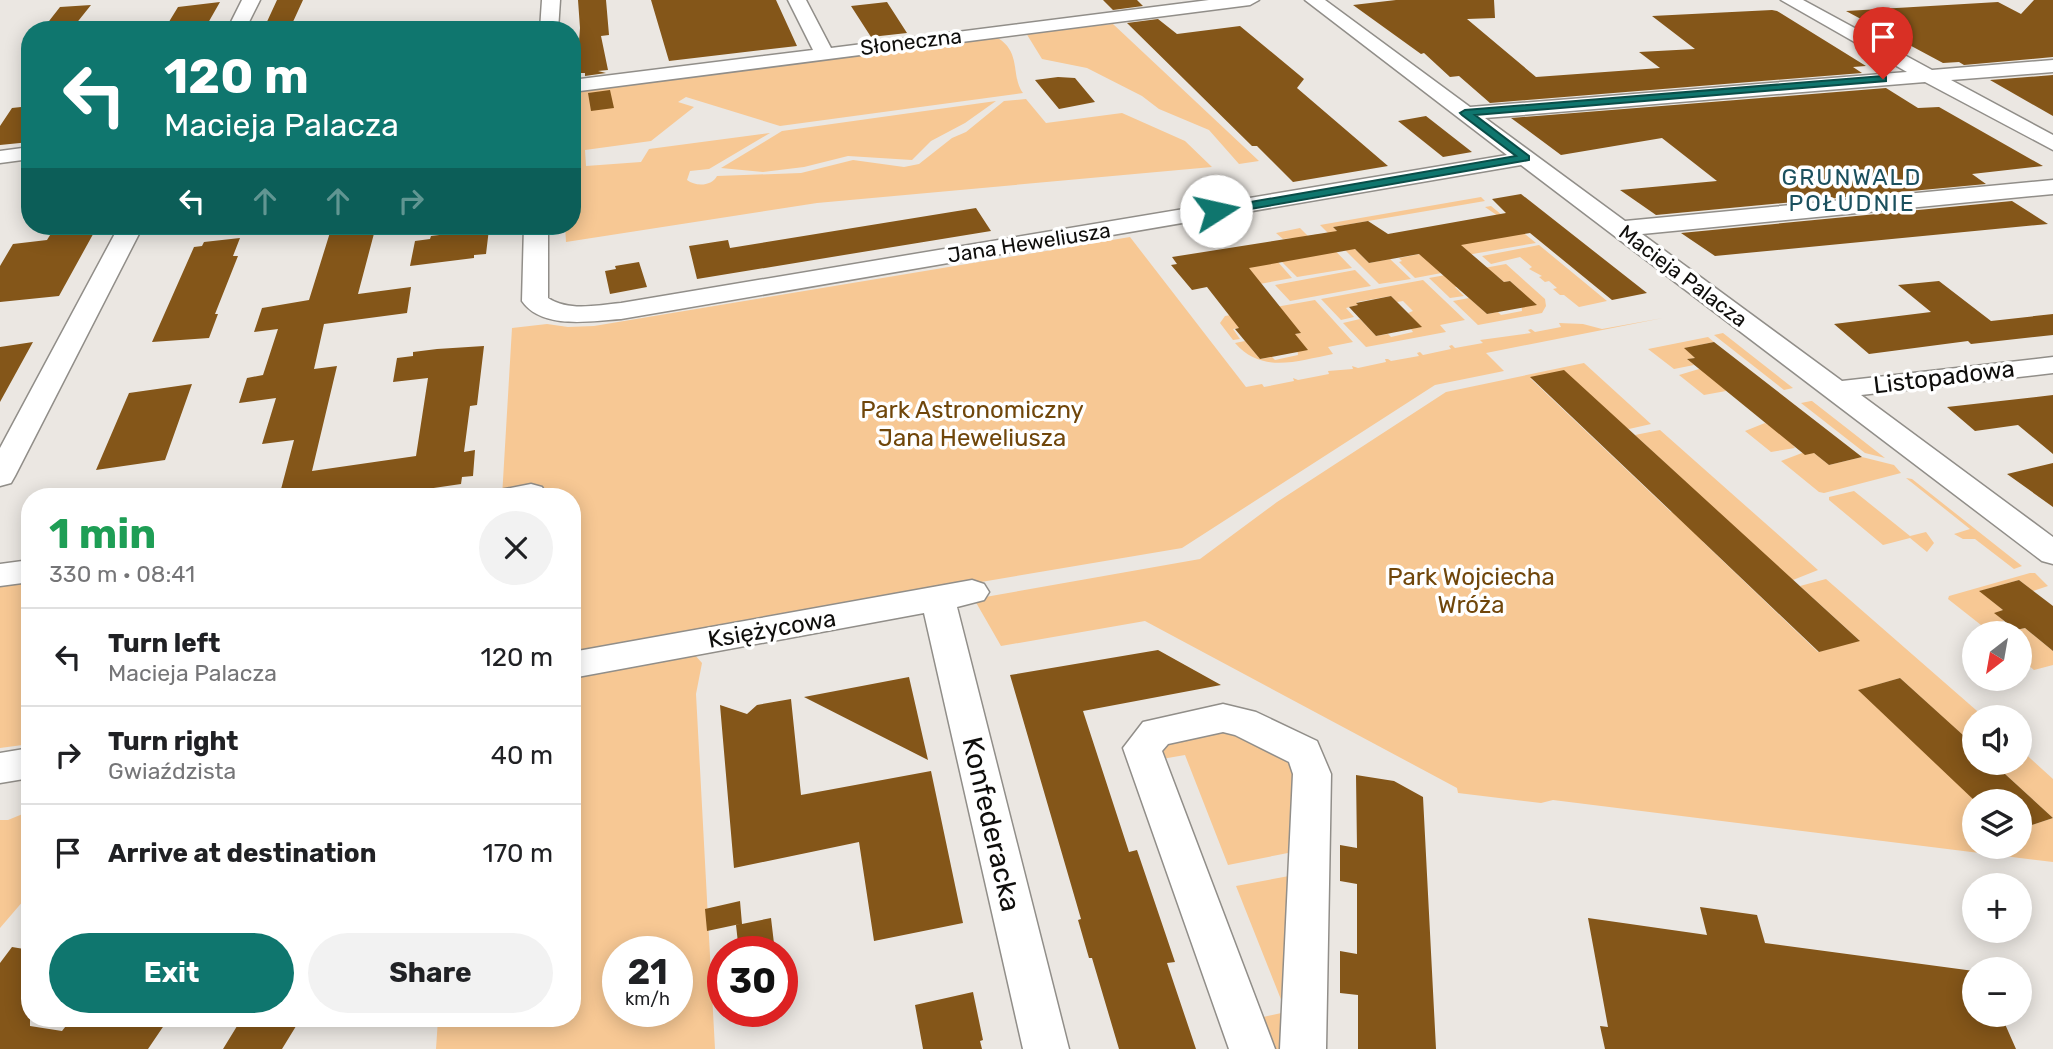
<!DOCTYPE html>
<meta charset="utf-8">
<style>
:root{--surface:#fff;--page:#f2f2f2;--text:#202124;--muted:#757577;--line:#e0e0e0;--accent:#0f766e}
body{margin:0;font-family:Rubik,sans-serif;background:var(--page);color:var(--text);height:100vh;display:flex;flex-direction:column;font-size:26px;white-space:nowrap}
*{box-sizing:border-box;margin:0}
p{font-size:23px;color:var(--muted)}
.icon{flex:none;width:38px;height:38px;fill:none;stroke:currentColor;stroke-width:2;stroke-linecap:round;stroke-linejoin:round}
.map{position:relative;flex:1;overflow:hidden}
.side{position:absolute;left:21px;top:488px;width:560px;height:539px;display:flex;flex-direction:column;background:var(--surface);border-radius:28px;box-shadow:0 4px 18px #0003}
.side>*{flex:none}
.guide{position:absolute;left:21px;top:21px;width:560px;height:214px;border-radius:28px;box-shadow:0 4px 18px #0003;background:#0f766e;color:#fff;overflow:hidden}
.needle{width:46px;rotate:211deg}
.fabs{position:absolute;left:1962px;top:621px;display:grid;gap:14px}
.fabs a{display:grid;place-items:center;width:70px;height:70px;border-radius:50%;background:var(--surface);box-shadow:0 4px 18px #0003;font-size:35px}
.speed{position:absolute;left:602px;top:936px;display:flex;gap:14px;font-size:35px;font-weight:700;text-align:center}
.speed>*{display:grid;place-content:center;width:91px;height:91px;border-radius:50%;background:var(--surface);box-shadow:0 4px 18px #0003;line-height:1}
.speed small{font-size:18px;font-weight:400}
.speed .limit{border:10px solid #d22;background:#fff;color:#111}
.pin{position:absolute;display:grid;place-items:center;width:60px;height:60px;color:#fff;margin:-72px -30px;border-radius:50% 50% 50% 0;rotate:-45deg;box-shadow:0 0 7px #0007}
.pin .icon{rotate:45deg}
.me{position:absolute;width:77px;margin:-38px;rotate:80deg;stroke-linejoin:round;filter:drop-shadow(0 0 5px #0008)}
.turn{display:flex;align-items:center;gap:24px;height:147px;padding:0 28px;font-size:32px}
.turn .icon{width:91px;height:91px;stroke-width:2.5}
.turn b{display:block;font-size:49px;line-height:60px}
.lanes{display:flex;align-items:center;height:66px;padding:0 28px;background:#0003;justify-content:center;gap:35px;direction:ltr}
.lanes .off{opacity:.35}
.round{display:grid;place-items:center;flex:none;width:74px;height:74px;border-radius:37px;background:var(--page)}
.summary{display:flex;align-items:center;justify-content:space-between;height:119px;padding:0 28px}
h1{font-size:42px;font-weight:700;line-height:52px;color:#1e9e55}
.primary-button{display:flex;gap:14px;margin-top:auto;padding:14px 28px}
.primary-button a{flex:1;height:80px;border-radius:42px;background:var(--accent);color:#fff;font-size:28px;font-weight:700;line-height:80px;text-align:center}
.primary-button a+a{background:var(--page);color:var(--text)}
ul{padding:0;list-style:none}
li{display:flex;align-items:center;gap:21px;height:98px;padding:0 28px;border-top:2px solid var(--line)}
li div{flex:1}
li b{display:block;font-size:26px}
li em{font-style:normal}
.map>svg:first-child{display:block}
.green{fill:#f7c894;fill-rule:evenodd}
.building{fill:#845619}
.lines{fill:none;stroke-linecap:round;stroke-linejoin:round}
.street-casing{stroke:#918e89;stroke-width:3}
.street{fill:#fff;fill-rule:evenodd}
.route{fill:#0f766e;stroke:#0a4d48;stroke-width:2}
.labels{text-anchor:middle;stroke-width:7;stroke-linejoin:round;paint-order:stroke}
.far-street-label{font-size:21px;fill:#0f0e0c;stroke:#fff}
.far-quarter-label{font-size:23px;letter-spacing:2px;fill:#1b505e;stroke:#fff}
.street-label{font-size:24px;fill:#0f0e0c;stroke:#fff}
.park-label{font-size:24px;fill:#70460a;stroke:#fff}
.near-street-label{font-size:28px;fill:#0f0e0c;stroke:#fff}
</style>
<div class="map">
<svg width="2053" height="1049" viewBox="0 0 2053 1049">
<rect width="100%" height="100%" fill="#ebe7e2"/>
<!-- green -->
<path class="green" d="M1113,24L1259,161L1239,164L1209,130L1159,109L1142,96L1087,68L1042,59L1026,33Z
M994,36C1023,50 1010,76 1023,93L780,126L686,97L678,102L694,107L651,141L585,150L586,166L641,162L649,149L770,133L709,169L690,171L687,180C696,187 712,186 717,176L801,173L853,160L904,167L919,164L952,138L966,132L1004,101L1026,99L1046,123L1122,113L1185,141L1212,167L817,203L566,242L565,226H572V90L634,81L656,82L666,78Z
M996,101L965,123L931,141L912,160L848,156L804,167L763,172L721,168L782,131Z
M1481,197L1485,201L1333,227L1369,263L1390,259L1411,279L1379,284L1320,225Z
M1491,206L1536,243L1461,256L1460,244L1498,216L1485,207Z
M1300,228L1308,236L1319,234L1352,268L1297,277L1282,262L1292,238L1283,239L1276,233Z
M1130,237L1246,387L1262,384L1264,387L1294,381L1293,378L1298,380L1329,374L1328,371L1353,369L1352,366L1358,368L1386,362L1385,359H1388L1391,361L1419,356L1417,353L1420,352L1423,355L1451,349L1449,346L1452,345L1455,348L1483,343L1480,340L1531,333L1528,330L1531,329L1535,332L1561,327L1559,323L1583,324L1602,329L1663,318L1486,353L1504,371L1435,385L1182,548L572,651V497H502L512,328L547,324L568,327L594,326Z
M1539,245L1607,301L1579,307L1564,295H1560L1553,289L1557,288L1549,281L1545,282L1539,277L1542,276L1529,269L1532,267L1520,257L1491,264L1482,256Z
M1420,254L1468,268L1415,278L1399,262L1402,261L1399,258Z
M1278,262L1292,278L1243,287L1229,271Z
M1506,264L1545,299L1546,306L1542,313L1478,325L1453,301L1469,298L1487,314L1498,312L1501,315L1522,311L1520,290L1510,281L1504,282L1497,276L1465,282L1466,285L1455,287L1464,296L1450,298L1429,278Z
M1355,270L1371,286L1290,301L1275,285Z
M1423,280L1465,320L1440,325L1446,332L1366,347L1343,323L1360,319L1376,336L1388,334L1391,337L1413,332L1411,329L1421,327L1408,313L1413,311L1403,301L1397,302L1391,296L1357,302L1358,305L1346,308L1354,317L1341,320L1321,299Z
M1315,300L1353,342L1328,347L1333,354C1297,361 1262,374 1235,343L1245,341L1260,359L1272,357L1275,360L1298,355L1295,334L1301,333L1246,327L1233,329L1240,339L1233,340L1220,323L1225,316Z
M1723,333L1793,388L1784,390L1714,335Z
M1708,337L1714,342L1685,348L1695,358L1687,359L1694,365L1674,369L1648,349Z
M1584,363L1651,424L1629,429L1530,378L1671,512L1708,503L1635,435L1660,430L1818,570L1793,580L1702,541L1818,652L1859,640L1800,586L1826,579L1984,717L1974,718V738L1968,740L1900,678L1859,690L1976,801L1974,847H2020V829L2053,818L1993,763H2020V749L2053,779V862L1553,800L1541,803L1458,793L1457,788L1145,621L1001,646L974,599L1200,559L1277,502L1446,392Z
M1699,369H1709L1726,391L1704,395L1679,375Z
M1811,401H1812L1885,458L1865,453L1801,403Z
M1765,423L1768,425L1777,423L1795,448L1771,452L1745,431Z
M1802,453H1814L1829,465L1862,457L1894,465L1901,473L1824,493L1819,492L1781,461Z
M1906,478L1912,479L2022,566L2014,569L1975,539H1963L1954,534L1970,529Z
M1854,491L1910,536L1926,532L1934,543L1927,552L1910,538L1883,545L1829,500V497Z
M2030,573H2035L2048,586L2033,591L2019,580L1980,591L2003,610L1995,613L2004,621L1981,625L1948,599L1949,596Z
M30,575V744L0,748V580Z
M2013,628L2016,630L2025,628L2053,651V665L2034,670L2020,658V634H1994Z
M694,654L702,663L696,694L715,1049H436L438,1019L572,1018V672ZM618,952H677V1012H618Z
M1228,726L1295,756L1303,850L1228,865L1185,755L1162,759L1160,753L1163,744Z
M30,811V893L0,928V820H8Z
M1289,876L1297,1049H1269L1259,1018L1286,1012L1236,886Z"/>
<!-- building -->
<path class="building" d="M277,0H303L292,24L265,26Z
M578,0H606L609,35L601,36L608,70L598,71L606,73L585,76V73H581L578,55L580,28Z
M651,0H776L797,46L669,61Z
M1103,0H1137L1143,6L1113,10Z
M1396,0H1494L1495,18L1467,19L1536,77L1660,68L1639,52L1695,49L1652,16L1772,10L1777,11L1866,66L1853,67L1862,73L1490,103L1459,76L1450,77L1424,53L1421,54L1353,5Z
M2034,0H2053V57L1964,65L1959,62L1943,63L1846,11L1998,2L2021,14Z
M220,2L204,30H164L178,7Z
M887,2L907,33L871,37L851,6Z
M91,5L71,30H42L60,7Z
M1158,19L1177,34L1240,26L1304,79L1297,88L1388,166L1293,182L1257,146H1252L1127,23Z
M2053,75V116L1990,80Z
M1058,77L1075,78L1095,102L1059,109L1035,80Z
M1886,88L1918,108L1939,107L2043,166L1972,174L1986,184L1656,215L1620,190L1717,181L1662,138L1561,155L1511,118Z
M610,90L614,108L591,111L588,93Z
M30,106V142L0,145V126L12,108Z
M1426,116L1472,152L1443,157L1398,121Z
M1521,194L1647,293L1612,300L1530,233L1461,245L1504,282L1510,281L1537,305L1487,314L1419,254L1369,263L1355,249L1249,268L1301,333L1295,334L1308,350L1260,359L1235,329L1239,328L1207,287L1192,290L1171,265L1177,264L1172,257L1337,231L1333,227L1368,221L1388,234L1506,213L1492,199Z
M2012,201L2048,224L1715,256L1681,233Z
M976,208L991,231L697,279L689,246L728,240L730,248Z
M332,226H376L358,294L411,287L407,313L324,324L314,369L337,366L312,471L416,456L428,378L393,382L397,358L413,356V352L437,349L484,346L477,405L470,406L464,452L475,450L473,476L462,477L461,484L372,497H285L287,492L280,493L294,440L262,444L276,398L239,403L247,378L263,375L278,329L254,332L262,308L309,300Z
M97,227L59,296L0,302V266L13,244L47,240L52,232Z
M489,229L486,254L474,255V258L410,266L415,241L430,239L431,236Z
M240,238L233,256H238L215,314H218L209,338L152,342L194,247L202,246L204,242Z
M639,262L647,287L610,294L605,271L616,269L615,266Z
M1939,281L1991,321L2053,314V335L1971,344L1968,341L1869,354L1834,324L1931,312L1898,285Z
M1391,296L1422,327L1376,336L1349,307L1358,305L1356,303Z
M33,342L0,402V347Z
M1714,342L1795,405L1862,457L1829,465L1814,453L1805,455L1687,359L1695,358L1684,348Z
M1564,370L1719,512L1860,641L1819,652L1530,377Z
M192,384L165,460L96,470L129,393Z
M2053,395V454L2018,425L1975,431L1947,407Z
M2053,463V507L2007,474Z
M2019,580L2053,606V651L2025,628L2016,630L1994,613L2003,610L1979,591Z
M1158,650L1221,685L1083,711L1129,852L1137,850L1175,962L1167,963L1196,1049H1119L1092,958H1089L1078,920L1081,919L1010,675Z
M909,677L928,760L804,697Z
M1900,678L1974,745V763H1993L2053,818L2020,829V802H1976L1858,690Z
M791,699L801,795L931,771L963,923L874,941L859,842L734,868L720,705L747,714L757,705Z
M1356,775L1394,781L1423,797L1436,1049H1358V995L1340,993V951L1357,954V884L1340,881V845L1357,848Z
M740,901L742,924L771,918L775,952H739L736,925L740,924L707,931L705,909Z
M1700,907L1757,915L1765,943L1974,971V1015H2001L2016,1049H1605L1600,1026L1608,1027L1588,918L1707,935Z
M12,947L30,950V1026L62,1031L69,1022L94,1027L99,1018H169L148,1049H0V963Z
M973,992L983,1040L980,1041L982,1049H923L915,1005Z
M242,1018H301L282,1049H223Z"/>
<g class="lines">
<!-- street casing -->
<g class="street-casing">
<path id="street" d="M242,0H260L245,30H227Z
M542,0H560L558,30H540Z
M788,0H806L831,48L1209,0H1259L1250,5L572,92V80L813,50Z
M1305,0H1325L1470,107L1907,72L1781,0H1803L1932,70L2053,60V72L1951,80L2053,135V150L1925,82L1485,118L1625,221L2053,180V194L1642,234L1842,381L2053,357V373L1861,395L2053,537V564L2042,561L1521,165L621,319C591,321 542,330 522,301L524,226H548V298C569,312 597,305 621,303L1507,155Z
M30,147V159L0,163V151Z
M119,226H143L15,476L11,483L0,486V448Z
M531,484L542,487L546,494L544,497H496L500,490Z
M30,560V582L0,586V564Z
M972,580L984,584L989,592L984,600L957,607L1069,1049H1023L924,613L572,678V652Z
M1223,704L1256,712L1317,741L1331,774L1326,1049H1280L1293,774L1289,762L1235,735L1223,732L1168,744L1162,751L1275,1049H1229L1123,748L1143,722Z
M30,748V778L0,783V753Z"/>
</g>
<!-- street -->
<use href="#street" class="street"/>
</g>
<!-- route -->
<path class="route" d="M1883,76L1886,77V81L1475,115L1529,156V160L1216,215L1211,211L1216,208L1516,156L1462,115L1460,113L1465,110Z"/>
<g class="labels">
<!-- far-street labels -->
<g class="far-street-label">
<text transform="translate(911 42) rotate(-7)" y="7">Słoneczna</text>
<text transform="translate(1029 243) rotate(-9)" y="7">Jana Heweliusza</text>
<text transform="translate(1683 276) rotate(37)" y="7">Macieja Palacza</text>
</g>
<!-- far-quarter labels -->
<g class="far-quarter-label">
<text x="1852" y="185">GRUNWALD<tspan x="1852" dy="26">POŁUDNIE</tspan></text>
</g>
<!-- street labels -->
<g class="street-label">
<text transform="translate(1944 377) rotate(-7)" y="8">Listopadowa</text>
<text transform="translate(772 629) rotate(-10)" y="8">Księżycowa</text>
</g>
<!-- park labels -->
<g class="park-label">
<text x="972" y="418">Park Astronomiczny<tspan x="972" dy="28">Jana Heweliusza</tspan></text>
<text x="1471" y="585">Park Wojciecha<tspan x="1471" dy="28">Wróża</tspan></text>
</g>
<!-- near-street labels -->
<g class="near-street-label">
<text transform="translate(992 824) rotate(77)" y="10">Konfederacka</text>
</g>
</g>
</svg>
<div class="fabs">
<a><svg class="needle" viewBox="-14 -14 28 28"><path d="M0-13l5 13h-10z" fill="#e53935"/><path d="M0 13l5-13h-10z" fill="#757577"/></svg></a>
<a><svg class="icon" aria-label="sound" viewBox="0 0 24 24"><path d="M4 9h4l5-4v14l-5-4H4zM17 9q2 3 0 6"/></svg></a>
<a><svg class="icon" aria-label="layers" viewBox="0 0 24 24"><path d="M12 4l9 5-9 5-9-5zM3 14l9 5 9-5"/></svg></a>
<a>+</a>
<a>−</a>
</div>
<div class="speed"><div>21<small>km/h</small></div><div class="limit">30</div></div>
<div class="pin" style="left:1883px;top:79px;background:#d93025"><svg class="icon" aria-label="arrive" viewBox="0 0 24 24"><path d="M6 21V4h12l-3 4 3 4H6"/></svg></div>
<svg class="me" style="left:1216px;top:211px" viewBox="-20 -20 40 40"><circle r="19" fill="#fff"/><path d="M0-13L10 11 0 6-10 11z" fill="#0f766e"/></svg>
<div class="guide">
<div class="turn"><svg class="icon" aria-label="left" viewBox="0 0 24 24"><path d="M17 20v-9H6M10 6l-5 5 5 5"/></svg><div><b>120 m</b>Macieja Palacza</div></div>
<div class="lanes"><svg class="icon" aria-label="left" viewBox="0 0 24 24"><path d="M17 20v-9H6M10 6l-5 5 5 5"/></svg><svg class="icon off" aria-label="ahead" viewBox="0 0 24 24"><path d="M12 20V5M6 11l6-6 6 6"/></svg><svg class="icon off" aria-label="ahead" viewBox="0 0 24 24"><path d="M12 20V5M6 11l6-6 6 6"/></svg><svg class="icon off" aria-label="right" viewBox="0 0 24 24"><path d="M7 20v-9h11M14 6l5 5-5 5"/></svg></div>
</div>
<section class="side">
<div class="summary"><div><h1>1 min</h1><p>330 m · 08:41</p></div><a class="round"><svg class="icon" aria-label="close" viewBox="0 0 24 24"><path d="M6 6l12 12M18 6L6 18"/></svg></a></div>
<ul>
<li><svg class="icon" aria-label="left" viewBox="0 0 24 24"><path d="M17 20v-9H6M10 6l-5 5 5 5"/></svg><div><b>Turn left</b><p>Macieja Palacza</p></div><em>120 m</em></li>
<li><svg class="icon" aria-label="right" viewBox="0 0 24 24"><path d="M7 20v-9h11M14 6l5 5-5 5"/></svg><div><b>Turn right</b><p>Gwiaździsta</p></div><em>40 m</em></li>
<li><svg class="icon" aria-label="arrive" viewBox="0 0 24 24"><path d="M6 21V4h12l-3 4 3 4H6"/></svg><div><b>Arrive at destination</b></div><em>170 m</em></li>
</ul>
<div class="primary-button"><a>Exit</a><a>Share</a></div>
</section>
</div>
